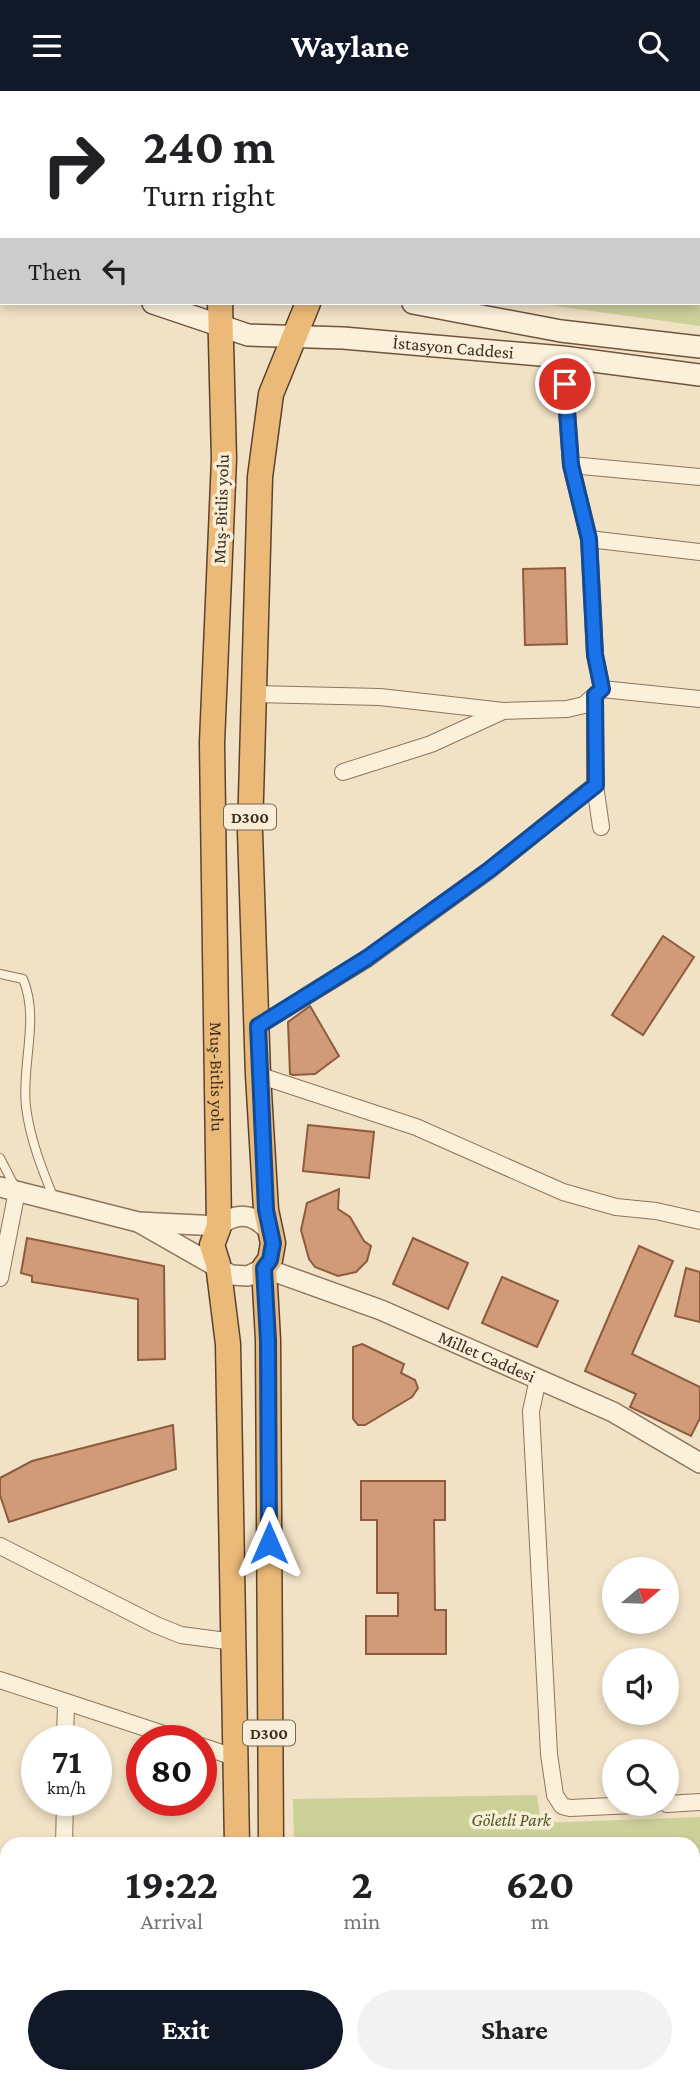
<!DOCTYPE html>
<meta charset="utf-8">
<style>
:root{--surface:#fff;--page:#f2f2f2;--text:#202124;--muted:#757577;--accent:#111827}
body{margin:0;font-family:"Crimson Pro",serif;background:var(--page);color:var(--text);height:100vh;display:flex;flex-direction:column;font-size:26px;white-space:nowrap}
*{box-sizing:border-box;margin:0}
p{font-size:23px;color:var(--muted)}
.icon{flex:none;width:38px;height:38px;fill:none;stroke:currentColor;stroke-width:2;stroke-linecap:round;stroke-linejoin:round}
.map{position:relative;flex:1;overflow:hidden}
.sheet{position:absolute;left:0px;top:1746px;width:700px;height:247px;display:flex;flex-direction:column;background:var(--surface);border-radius:21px 21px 0 0;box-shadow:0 4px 10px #0003}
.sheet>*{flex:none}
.banner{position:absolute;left:0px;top:0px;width:700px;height:214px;box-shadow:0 4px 10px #0003;background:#fff;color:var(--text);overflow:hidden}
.needle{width:46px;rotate:71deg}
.tools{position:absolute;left:602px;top:1466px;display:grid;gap:14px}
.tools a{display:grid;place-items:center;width:77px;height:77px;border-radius:50%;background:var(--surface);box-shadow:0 4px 10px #0003;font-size:35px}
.speed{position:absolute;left:21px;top:1634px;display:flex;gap:14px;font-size:35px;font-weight:700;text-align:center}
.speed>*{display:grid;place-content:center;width:91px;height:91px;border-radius:50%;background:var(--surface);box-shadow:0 4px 10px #0003;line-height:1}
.speed small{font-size:18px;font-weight:400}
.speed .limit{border:10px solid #d22;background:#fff;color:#111}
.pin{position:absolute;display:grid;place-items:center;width:60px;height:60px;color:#fff;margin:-30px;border:4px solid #fff;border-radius:50%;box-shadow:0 2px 7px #0007}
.me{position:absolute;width:77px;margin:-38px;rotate:0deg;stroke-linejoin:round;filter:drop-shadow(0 0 5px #0008)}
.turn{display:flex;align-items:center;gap:24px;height:147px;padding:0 28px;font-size:32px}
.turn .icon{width:91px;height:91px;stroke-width:2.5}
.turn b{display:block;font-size:49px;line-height:60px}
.then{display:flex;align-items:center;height:66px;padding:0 28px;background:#0003;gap:14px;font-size:26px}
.eta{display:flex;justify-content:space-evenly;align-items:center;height:119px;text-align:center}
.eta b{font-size:42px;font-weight:700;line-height:49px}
.button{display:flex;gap:14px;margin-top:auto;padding:14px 28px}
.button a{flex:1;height:80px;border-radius:42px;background:var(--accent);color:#fff;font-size:28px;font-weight:700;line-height:80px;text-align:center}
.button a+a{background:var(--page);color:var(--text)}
header{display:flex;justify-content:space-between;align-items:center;height:91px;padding:0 28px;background:var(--accent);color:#fff;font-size:32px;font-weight:700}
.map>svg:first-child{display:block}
.green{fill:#ccd099}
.water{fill:#a8c4bb;stroke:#6d9488;stroke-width:2}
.building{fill:#d19b7a;stroke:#8e5b3e;stroke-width:2}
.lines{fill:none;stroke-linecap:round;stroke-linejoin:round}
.service-casing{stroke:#8e745a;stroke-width:10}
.minor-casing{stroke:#8e745a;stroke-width:18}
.tertiary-casing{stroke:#8e745a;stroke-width:22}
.secondary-casing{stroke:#70543d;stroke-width:24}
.trunk-casing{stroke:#5b422e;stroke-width:27}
.service{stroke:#fbf0da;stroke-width:8}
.minor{stroke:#fbf0da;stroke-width:16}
.tertiary{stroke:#fbf0da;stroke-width:19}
.secondary{stroke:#fbf0da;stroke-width:21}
.trunk{stroke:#ecba78;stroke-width:24}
.route-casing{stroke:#114b97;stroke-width:18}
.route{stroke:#1a73e8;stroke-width:12}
.labels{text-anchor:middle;stroke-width:7;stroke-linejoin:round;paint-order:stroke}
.shield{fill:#f8edd6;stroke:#756656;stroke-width:2}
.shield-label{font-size:16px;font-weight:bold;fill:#3d2c1f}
.street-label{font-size:18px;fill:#3d2c1f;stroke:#f8edd6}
.park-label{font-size:18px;font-style:italic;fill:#4f5b24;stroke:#f8edd6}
</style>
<header><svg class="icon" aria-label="menu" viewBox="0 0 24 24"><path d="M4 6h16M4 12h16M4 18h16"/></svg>Waylane<svg class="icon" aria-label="search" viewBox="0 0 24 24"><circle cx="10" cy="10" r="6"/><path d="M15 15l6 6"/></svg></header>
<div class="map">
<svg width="700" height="1993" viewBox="0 0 700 1993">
<rect width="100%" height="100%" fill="#f1e2c6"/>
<!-- green -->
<path class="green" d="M498,0H700V235L534,212H698V2H496Z
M537,1704L541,1732L700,1726V1993H300L299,1986H693V1754L294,1753L293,1708Z"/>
<!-- water -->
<path class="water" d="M416,1986H500L501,1993H415Z"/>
<!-- building -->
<path class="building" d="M565,477L567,553L525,554L523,478Z
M663,845L694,866L643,944L612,924Z
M310,915L339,965L315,983L293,984L290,983L288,931Z
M308,1034L374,1041L369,1087L303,1080Z
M339,1098L338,1118L350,1126L364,1150L371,1155L367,1170L356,1181L338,1185L315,1176L309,1168L301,1139L307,1112Z
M27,1147L164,1175L165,1268L138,1269V1208L32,1191V1185L21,1182Z
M413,1147L468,1172L448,1218L393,1193Z
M639,1155L673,1170L632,1263L700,1296V1327L691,1345L630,1316L636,1303L585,1280Z
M686,1177L700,1181V1231L675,1225Z
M502,1186L558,1210L537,1256L482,1232Z
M362,1253L404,1273L401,1282L415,1289L418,1297L412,1306L365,1334H358L353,1328V1256Z
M173,1334L176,1378L9,1431L0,1404V1387L32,1370Z
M361,1390H445V1429H434L435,1519H446V1563H366V1525H398V1502H377V1429H361Z"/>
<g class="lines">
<!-- service casing -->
<g class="service-casing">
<path id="service" d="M0,883L23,888C40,928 21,974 26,1016C30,1048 42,1078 54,1108
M0,1067L15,1096"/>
</g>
<!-- minor casing -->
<g class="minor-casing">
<path id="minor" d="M43,2V0
M563,266L571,374L589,448L595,564L602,598
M571,374L700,386
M589,448L700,461
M255,603L380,606L503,620L567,618L584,614L602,598L700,608
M595,604V694L601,736
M343,681L431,653L501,621
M258,935L367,868L490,779L595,694
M258,984L416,1036L563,1101L616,1116L656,1120L700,1130
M0,1187L17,1100
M538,1288L531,1320L549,1663L555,1704L562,1715L570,1717L655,1713
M0,1455L156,1534L181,1544L234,1551
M0,1589L185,1650
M65,1650L66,1612
M201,1655L237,1667
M667,1713L700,1711
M64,1754L65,1710
M0,1855L7,1860
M0,1988L6,1993
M53,1993L58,1986"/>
</g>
<!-- tertiary casing -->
<g class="tertiary-casing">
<g id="tertiary">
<path d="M0,1096L138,1131L219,1135C236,1121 253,1122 268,1139"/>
<path id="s1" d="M138,1131L231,1184L248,1185L264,1177L381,1219L613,1321L700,1372"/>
</g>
</g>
<!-- secondary casing -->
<g class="secondary-casing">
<g id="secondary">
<path d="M0,133L2,134"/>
<path d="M0,159H2"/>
<path id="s2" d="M153,212L248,244L343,247L563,266L700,284"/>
<path d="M413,212L561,240L700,256"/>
</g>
</g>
<!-- trunk casing -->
<g class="trunk-casing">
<g id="trunk">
<path d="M435,2L437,0"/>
<path d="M479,2L480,0"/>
<path id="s3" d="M220,212L224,368L212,652L219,1135L212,1154L218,1173L228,1253L237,1754"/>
<path d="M271,1754L268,1249L264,1177L270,1169L273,1152L266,1119L258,984L250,741L260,386L271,303L308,212"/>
<path d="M239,1986V1993"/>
<path d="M277,1986V1993"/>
</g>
</g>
<!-- service -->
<use href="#service" class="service"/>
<!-- minor -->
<use href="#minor" class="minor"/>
<!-- tertiary -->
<use href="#tertiary" class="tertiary"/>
<!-- secondary -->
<use href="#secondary" class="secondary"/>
<!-- trunk -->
<use href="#trunk" class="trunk"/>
</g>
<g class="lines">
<!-- route casing -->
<g class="route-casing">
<path id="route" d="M269,1452L268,1249L264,1177L270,1169L273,1152L266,1119L258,935L367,867L489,779L596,694L595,604L602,598L595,564L589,448L571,374L565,293"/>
</g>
<!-- route -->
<use href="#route" class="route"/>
</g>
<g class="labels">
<!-- shield labels -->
<g class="shield">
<rect x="224" y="713.5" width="52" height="25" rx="5"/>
<rect x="243" y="1629.5" width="52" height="25" rx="5"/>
</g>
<g class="shield-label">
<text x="250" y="732">D300</text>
<text x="269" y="1648">D300</text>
</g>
<!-- street labels -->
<g class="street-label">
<text dy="6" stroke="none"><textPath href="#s2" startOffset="306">İstasyon Caddesi</textPath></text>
<text transform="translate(221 418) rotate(-88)" y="6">Muş-Bitlis yolu</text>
<text dy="6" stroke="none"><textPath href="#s3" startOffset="774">Muş-Bitlis yolu</textPath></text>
<text dy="6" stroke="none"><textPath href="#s1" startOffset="382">Millet Caddesi</textPath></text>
</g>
<!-- park labels -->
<g class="park-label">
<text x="511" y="1735">Göletli Park</text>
</g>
</g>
</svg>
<div class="tools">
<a><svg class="needle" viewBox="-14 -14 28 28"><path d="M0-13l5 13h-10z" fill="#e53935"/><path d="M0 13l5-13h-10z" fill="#757577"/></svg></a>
<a><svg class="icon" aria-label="sound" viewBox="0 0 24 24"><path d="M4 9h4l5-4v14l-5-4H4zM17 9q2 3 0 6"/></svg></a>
<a><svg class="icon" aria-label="search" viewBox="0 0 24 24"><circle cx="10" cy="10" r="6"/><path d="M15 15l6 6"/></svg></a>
</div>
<div class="speed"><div>71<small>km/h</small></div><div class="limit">80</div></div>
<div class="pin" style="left:565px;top:293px;background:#d93025"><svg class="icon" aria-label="arrive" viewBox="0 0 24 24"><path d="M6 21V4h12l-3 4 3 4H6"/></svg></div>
<svg class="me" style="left:269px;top:1452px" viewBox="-20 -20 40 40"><path d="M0-17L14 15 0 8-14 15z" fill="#1a73e8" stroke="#fff" stroke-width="4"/></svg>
<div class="banner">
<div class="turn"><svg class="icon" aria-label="right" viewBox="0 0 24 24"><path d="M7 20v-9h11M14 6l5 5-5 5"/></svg><div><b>240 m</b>Turn right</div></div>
<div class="then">Then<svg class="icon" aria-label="left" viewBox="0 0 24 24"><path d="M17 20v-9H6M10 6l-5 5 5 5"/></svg></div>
</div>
<section class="sheet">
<div class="eta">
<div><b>19:22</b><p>Arrival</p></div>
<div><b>2</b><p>min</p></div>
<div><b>620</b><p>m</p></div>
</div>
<div class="button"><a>Exit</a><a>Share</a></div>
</section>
</div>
